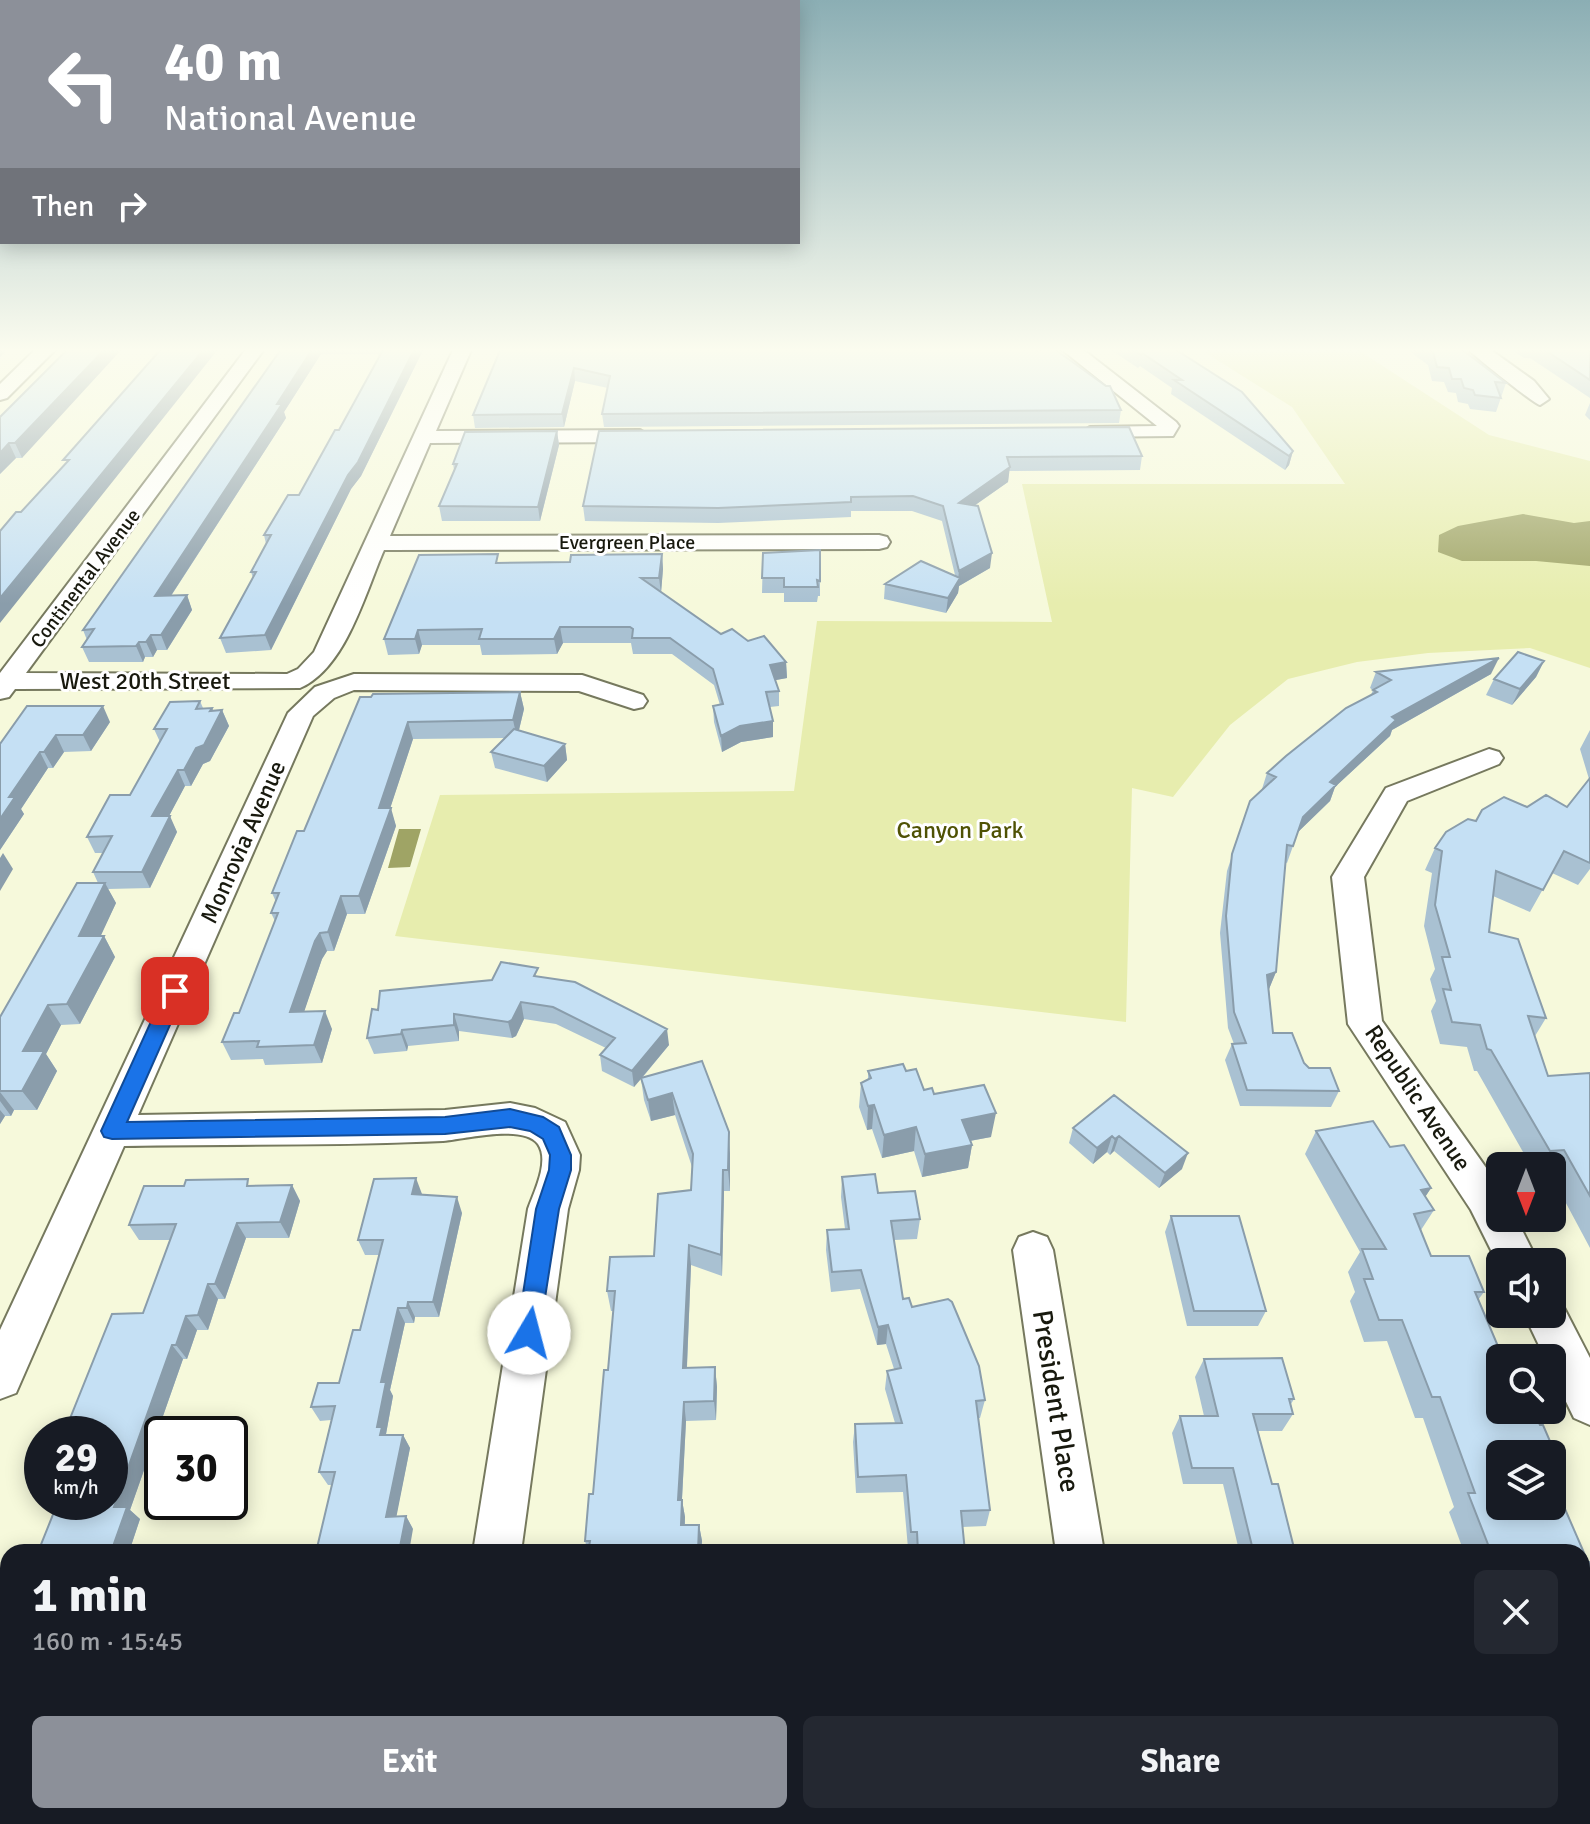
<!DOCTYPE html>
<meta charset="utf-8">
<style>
:root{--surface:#171b24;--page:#242831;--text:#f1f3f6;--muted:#9ea1a6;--accent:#8c9099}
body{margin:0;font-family:Signika,sans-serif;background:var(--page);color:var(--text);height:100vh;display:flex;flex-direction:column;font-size:30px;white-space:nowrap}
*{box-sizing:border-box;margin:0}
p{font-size:26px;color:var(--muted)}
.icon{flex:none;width:44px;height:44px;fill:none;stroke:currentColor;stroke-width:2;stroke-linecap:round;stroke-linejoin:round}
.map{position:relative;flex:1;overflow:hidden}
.sheet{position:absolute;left:0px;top:1544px;width:1590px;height:280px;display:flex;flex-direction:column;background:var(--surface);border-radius:24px 24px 0 0;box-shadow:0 4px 20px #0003}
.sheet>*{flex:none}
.top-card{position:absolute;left:0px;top:0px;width:800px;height:244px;box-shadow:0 4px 20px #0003;background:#8c9099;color:#fff;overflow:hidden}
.needle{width:52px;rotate:180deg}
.fabs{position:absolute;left:1486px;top:1152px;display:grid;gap:16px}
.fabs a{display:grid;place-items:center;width:80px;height:80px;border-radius:12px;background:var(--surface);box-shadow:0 4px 20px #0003;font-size:40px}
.speed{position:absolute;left:24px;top:1416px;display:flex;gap:16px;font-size:40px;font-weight:700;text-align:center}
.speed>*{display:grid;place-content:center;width:104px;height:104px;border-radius:50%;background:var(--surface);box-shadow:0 4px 20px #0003;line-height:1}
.speed small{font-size:20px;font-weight:400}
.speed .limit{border:4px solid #111;border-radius:12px;background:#fff;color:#111}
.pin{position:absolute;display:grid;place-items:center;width:68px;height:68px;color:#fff;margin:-34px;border-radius:16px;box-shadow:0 4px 12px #0006}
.me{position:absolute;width:88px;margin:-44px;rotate:8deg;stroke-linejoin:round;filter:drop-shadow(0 0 6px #0008)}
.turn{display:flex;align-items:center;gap:28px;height:168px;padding:0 32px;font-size:36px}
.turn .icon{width:104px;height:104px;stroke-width:2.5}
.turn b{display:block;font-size:56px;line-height:68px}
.then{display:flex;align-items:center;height:76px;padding:0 32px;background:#0003;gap:16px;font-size:30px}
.round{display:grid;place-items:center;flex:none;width:84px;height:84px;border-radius:12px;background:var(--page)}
.head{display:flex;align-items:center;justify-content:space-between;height:136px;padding:0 32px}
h1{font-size:48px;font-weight:800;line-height:60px}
.primary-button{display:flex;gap:16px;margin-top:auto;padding:16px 32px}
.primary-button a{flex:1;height:92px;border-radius:12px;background:var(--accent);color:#fff;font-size:32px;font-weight:800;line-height:92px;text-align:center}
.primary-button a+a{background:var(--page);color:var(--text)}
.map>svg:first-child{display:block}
.green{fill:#e7edae}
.water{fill:#9fa465}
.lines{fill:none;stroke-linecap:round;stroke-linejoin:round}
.street-casing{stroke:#76795e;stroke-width:4}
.street{fill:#fff;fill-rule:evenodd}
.wall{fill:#a9c1d2}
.shaded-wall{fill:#8a9dab}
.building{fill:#c5e0f4;stroke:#8a9dab;stroke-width:2}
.route{fill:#1a73e8;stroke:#114b97;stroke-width:2}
.labels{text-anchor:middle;stroke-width:6;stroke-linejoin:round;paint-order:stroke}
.far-street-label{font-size:20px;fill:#18190e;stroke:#fff}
.street-label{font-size:24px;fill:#18190e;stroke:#fff}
.park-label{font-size:24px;fill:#4f5204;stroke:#fff}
.near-street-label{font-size:28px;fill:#18190e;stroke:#fff}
</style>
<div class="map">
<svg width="1590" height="1824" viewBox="0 0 1590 1824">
<rect width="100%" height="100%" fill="#f6f9db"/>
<!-- green -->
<path class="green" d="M1198,348H1355L1489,435L1590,461V668L1530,648L1428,653L1357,662L1288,679L1230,725L1173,797L1132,788L1126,1022L395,936L440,795L794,791L817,621L1052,622L1022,484H1345L1292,407Z"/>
<!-- water -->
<path class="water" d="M1523,514L1574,523L1590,521V566L1536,561H1462L1438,552L1439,535L1458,526Z
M399,829H421L410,867L388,868Z"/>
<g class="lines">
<!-- street casing -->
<g class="street-casing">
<path id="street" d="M37,348H57L7,398L0,400V384Z
M247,348H265L26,673L287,674L298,669L314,652L454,348H472L436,431L640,430L650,436L640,442L430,443L390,536L879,535L887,537L890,542L887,547L879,549L384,550C365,593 346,668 300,688L15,689L9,697L0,699V673Z
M1060,348H1081L1176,422L1179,426L1173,436L1083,437L1080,433L1090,427L1157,426Z
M1467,348H1488L1534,381L1549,399L1540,405C1533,403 1474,356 1467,348Z
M354,674L582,675L643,695L647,701L643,707L634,709L579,691L354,690L334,698L313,716L138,1115L445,1110L510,1103L535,1108L565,1122L580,1155L579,1170L568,1209L521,1552H473L528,1209C534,1192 550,1161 538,1144C523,1124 465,1139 443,1141C337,1146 230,1144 124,1146L16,1393L0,1399V1330L288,713L315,687Z
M1489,749L1499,752L1503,758L1499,764L1407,801L1364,877L1382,1021L1499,1186L1500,1218H1516L1538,1262H1500V1268L1471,1210L1348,1024L1332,877L1386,788Z
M1033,1232L1047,1237L1053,1250L1104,1552H1056L1013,1250L1019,1237Z
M1552,1297L1560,1300L1590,1358V1425L1574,1418L1552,1373V1358H1545L1524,1314H1552Z
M431,1816H485V1824H429Z
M1095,1816H1149L1151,1824H1095Z"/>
</g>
<!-- street -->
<use href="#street" class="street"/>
</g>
<!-- wall -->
<path class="wall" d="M69,348L22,458H16L0,474V417Z
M282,348H424L361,476L351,489L271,650L226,653L220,638L253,578L251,572L266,544L264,535L299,495L339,430L379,358L378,354H321L284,412L286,418L171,596L187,595L192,610L167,650H157L153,657H145L143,662H89L82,647L87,640L83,630Z
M501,348L1121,410L1119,423L604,427L602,414L608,388L575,381L564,427L475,428L473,415Z
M1108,348H1173L1293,451L1289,465L1285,470L1171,394L1172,388L1140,366L1138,368Z
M1405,348H1460L1506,383L1496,412L1470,409L1468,404L1458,402L1456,393L1448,392L1444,382L1432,381L1428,365Z
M1509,348H1586L1590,351V398L1530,358H1524Z
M1590,403V420L1585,415Z
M557,431L559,445L540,521H442L439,506L454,470L453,464Z
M599,431L1142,456L1140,470L1009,471L1008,482L974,506L990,568L959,586L958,593L946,613L884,599L885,584L955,575L942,521L912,511H851V517L718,523L585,521L583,506Z
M763,553L820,581V596H818L817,602H784V593H762Z
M662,554L663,569L661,592L721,634L748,641L786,662L787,678L775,680L779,691V706L770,707L773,737L741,742L722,752L714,722L713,706L720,705L714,685L672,654H633L631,643H563L557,654L482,655L480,645H422L419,654L388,655L384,639L500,563L570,562Z
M1544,661L1536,677L1512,705L1486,695L1494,679Z
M1376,672L1491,674L1392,730L1390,736L1335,787L1330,801L1298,832L1287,863L1285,862L1276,972L1269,989L1273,1033L1309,1068L1339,1091L1331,1107L1240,1106L1225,1060L1232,1044H1234L1228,1028L1220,933L1227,871L1250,801L1263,790L1262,789L1267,773L1371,695L1373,690L1370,688Z
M520,692L524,709L519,730L565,744L567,760L547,782L495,768L491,752L505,738L413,739L390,808L396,826L365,914H347L334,951H327L322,959L304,1011L332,1029L322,1063L265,1065L263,1059L231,1060L222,1042L239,1013L275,921L271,913L276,902L272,893L304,831L360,697Z
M200,701L203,708H212L213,711L222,710L229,726L210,761L203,764L191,786H185L169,816L177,832L150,888L108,889L116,903L100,936H104L115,957L80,1024L61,1025L46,1054L57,1071L37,1110H14L11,1116H5L0,1124V1017L98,883L93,872L103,853H95L87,837L130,795L160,742L154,729Z
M110,722L91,751L64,752L53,768H48L21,809L24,814L0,850V744Z
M1590,730V869L1578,885L1552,873L1530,912L1493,896L1489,932L1546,1018L1535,1036L1548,1076L1590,1073V1248L1552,1177V1166H1531L1477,1071H1474L1467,1047L1440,1044L1431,1011L1436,1001L1430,979L1435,969L1424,926L1432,873L1425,870L1435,848L1476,821L1527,807H1567L1589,779L1580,749Z
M540,977L669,1045L642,1078L702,1061L730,1154V1191H724L722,1276L691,1265L687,1368L715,1367L717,1387L716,1420L686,1421L682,1500L685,1517V1525H699L702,1541L701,1552H588L585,1541L593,1494L608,1370L614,1311H611L607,1291L654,1256L691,1190L692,1167L675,1115L651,1121L644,1100L641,1079L634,1087L602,1071L600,1055L606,1048L556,1024L524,1019L516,1036L512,1038L459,1031V1041L408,1046L407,1051L374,1054L367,1038L378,1010Z
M868,1071H906L924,1090L934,1094L991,1137L970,1141L972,1145L968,1168L922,1177L914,1151L882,1158L872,1129L867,1130L859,1107L861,1083L868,1080Z
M1114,1095L1182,1169L1159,1188L1114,1151L1110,1155L1107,1152L1093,1164L1069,1143L1073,1128Z
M1373,1121L1390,1147L1404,1145L1431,1188L1425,1197L1434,1210L1421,1230L1431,1256H1469L1484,1292L1478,1300L1503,1358H1500V1410H1525L1527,1413L1534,1412L1540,1425H1543L1559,1462L1552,1468V1454H1500V1506H1552V1479L1588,1562H1590V1824H1572L1569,1816H1582V1552H1464L1449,1512L1454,1507L1423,1418H1415L1387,1341L1364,1342L1350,1301L1355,1292L1348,1272L1360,1252L1305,1154L1316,1131Z
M842,1177L878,1193L920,1219L917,1239L894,1240L903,1299L912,1307L985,1400L980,1418H978L990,1510L986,1526L962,1527L965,1552H914V1548H908L903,1492L856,1493L853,1442L855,1424L895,1423L885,1389L887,1371L894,1369L886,1344L877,1345L860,1289L831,1292L826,1250L827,1230L845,1229L841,1197Z
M252,1185H292L300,1201L289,1238H246L225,1299H218L208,1330H197L187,1359H183L130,1510L140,1519L129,1552H38L110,1502V1434H75L67,1426L143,1313L170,1240H139L129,1225Z
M422,1194L421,1195L462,1213L439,1317H415L414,1323H405L390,1390L393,1396L386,1434V1435H403L410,1448L396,1516H406L413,1529L331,1485H328L319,1472L331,1420L320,1421L311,1407L339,1383L360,1330L379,1255H365L358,1240Z
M1171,1216L1266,1311L1258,1326H1187L1165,1232Z
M1204,1359L1294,1399L1291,1404L1293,1414L1282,1431H1258L1272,1484L1295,1552H1212L1215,1546H1238L1223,1484H1183L1172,1433L1180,1416H1204L1195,1377Z
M8,1700V1808H0V1704H7Z
M940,1816H1033L1034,1824H940Z"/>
<!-- shaded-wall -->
<path class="shaded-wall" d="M0,348H9L0,357Z
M106,348H123L22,458L15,443Z
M205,348H219L0,623V598Z
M313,348H319L321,354L284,412L286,418L161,611L155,596Z
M415,348H424L361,476L351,489L271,650L265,635L348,475Z
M574,368L575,381L564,427L562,414Z
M557,431L559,445L540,521L538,507Z
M9,443L16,458L0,474V453Z
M1293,451L1289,465L1285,470L1289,456Z
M1010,467L1008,482L958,517L959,503Z
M992,553L990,568L959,586L958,593L946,613L948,598L958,580L959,571Z
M662,554L663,569L661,593L659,578Z
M187,595L192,610L167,650L161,635Z
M560,627L563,643L557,654L554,639Z
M418,630L422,645L419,654L415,639Z
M151,635L157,650L153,657L146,642Z
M139,642L145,657L143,662L136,646Z
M1499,658L1491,674L1392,730L1390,736L1335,787L1330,801L1297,833L1303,817L1330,782L1392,717Z
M1544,661L1536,677L1512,705L1520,689Z
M786,662L787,678L771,681L770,665Z
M520,692L524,709L517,738L513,720Z
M103,706L110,722L91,751L83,735Z
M212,708L217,721L222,710L229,726L210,761L203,764L191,786L184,770Z
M773,721V737L741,742L722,752L721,736L740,726Z
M408,722L413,739L388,815L391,808L396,826L365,914L359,896L379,808Z
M56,735L64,752L53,768L44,752Z
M565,744L567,760L547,782L544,766Z
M40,752L48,768L21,809L24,814L0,850V819L9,797Z
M178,770L185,786L160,833L152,816Z
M170,816L177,832L150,888L142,872Z
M3,853L13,869L0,891V858Z
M105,883L116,903L91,957L79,936Z
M341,896L347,914L334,951L328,932Z
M320,933L327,951L322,959L298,1030L290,1012L315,941Z
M104,936L115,957L80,1024L67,1004Z
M1276,972L1269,989L1267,975Z
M521,1002L524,1019L516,1036L512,1038L508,1022Z
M48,1005L61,1025L46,1054L57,1071L37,1110L22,1091L23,1051Z
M325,1011L332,1029L322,1063L314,1045Z
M454,1014L459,1031V1041L454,1025Z
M667,1029L669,1045L634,1087L632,1071Z
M402,1030L408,1046L407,1051L401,1034Z
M0,1092L14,1110L11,1116L0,1101Z
M672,1093L675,1115L651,1121L648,1100Z
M874,1105L872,1129L867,1130L868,1106Z
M0,1110L5,1116L0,1124Z
M996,1113L991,1137L958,1143L962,1120Z
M916,1127L914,1151L882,1158L884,1135Z
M729,1132L730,1154V1191L728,1170Z
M1112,1136L1107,1152L1093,1164L1097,1148Z
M1119,1136L1114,1151L1110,1155L1115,1139Z
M972,1145L968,1168L922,1177L925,1154Z
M1188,1153L1182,1169L1159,1188L1165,1173Z
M723,1170L724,1191L722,1276L721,1255Z
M416,1178L422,1194L418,1210L412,1194Z
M292,1185L300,1201L289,1238L280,1222Z
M1431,1188L1416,1211L1421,1190Z
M457,1197L462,1213L439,1317L433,1302Z
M237,1223L246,1238L225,1299L215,1284Z
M689,1245L691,1265L686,1387L683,1368Z
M208,1284L218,1299L208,1330L198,1315Z
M408,1302L415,1317L414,1323L407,1308Z
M398,1308L405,1323L390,1390L393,1396L386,1434L390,1441L388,1448L377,1427L381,1382Z
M186,1316L197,1330L187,1359L176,1345Z
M888,1325L886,1344L877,1345L878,1327Z
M172,1345L183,1359L130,1510L140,1519L129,1552H111L114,1507Z
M715,1367L717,1387L716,1420L714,1401Z
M684,1402L686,1421L681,1517L678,1500Z
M403,1435L410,1448L394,1529L386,1517Z
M682,1500L685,1517L684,1541L681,1525Z
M406,1516L413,1529L409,1552H399Z
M699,1525L702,1541L701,1552H698Z
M354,1816H371L370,1824H354L353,1823Z"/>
<!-- building -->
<path class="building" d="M69,348H106L15,443H9L0,453V417Z
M162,348H205L0,598V531L16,512H21L69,460H63Z
M282,348H313L277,404H282L155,596L187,595L161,635H151L146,642H139L136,646L82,647L94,629L83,630Z
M384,348H415L358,462L348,475L265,635L220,638L256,572H251L271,535H264L288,495H299L335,430H339Z
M501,348H1034L1036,351L1053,348L1106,386H1110L1121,410L602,414L610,376L574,368L562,414L473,415Z
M1130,348H1173L1242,392L1293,451L1289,456L1174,380H1182L1142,353L1141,355Z
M1428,348H1460L1506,383L1495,382L1501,398L1475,395L1473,390L1464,388L1461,379H1452L1449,368L1437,367L1433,352Z
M1542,348H1586L1590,351V380Z
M1129,427L1142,456L1007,457L1010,467L959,503L978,506L992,553L959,571L943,506L913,496L851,497V502L718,508L583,506L599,431Z
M557,431L538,507L439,506L457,464H453L465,432Z
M820,550V581L817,580L818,587H784V578H762L763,553Z
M498,554L496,563L570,562L571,555L662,554L659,578H641L721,634L732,629L748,641L764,636L786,662L770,665L779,691L766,692L773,721L740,726L721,736L713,706L723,704L713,669L670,638H632L633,629L630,627H560L554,639H479L482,629L418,630L415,639H384L419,555Z
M921,561L960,578L948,598L885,584Z
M1518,652L1544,661L1520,689L1494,679Z
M1499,658L1392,717L1396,720L1330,782L1336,785L1303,817L1293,846L1287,845L1276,972L1267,975L1273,1033H1292L1304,1063L1309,1068H1330L1339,1091L1247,1090L1232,1044L1246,1043L1234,1012L1226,916L1232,854L1250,801L1276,777L1267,773L1286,756L1346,708L1377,692L1373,690L1391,680L1376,672Z
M520,692L513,720L408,722L379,808H391L359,896H341L328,932L320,933L315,941L290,1012L325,1011L314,1045L257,1047L259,1041L222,1042L234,1013H239L278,913H271L279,893H272L297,831H304L360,697H371L373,694Z
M200,701L196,709L212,708L210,711L222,710L204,745L196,748L184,770H178L152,816H170L142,872H93L112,836L87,837L110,795H130L167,729H154L170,702Z
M27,706H103L83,735H56L44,752H40L9,797H15L0,819V744Z
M514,729L565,744L544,766L491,752Z
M1590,778V863L1564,851L1543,890L1496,871L1489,932L1518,939L1546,1018L1528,1016L1548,1076L1590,1073V1196L1564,1150L1550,1151L1491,1050L1487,1049L1480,1025L1452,1022L1443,989L1451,990L1442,957H1450L1435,905L1442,851L1435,848L1446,832L1468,819L1476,821L1482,810L1504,797L1527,807L1546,795L1567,807Z
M77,883H105L79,936H104L67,1004L48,1005L23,1051H44L22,1091H0V1017Z
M501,962L538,968L534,976L575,982L667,1029L632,1071L600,1055L615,1038L553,1007L521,1002L512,1020L508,1022L454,1014V1025L402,1030L401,1034L367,1038L372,1009L378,1010L380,991L492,980Z
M702,1061L729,1132L728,1170H723L721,1255L689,1245L683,1368L715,1367L714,1401L684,1402L678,1500H682L681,1525H699L698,1552H588L590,1541H585L589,1494H593L604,1370H608L615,1291H607L610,1257L654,1256L658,1194L691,1190L693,1154L672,1093L648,1100L641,1078Z
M903,1064L906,1071L916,1069L924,1090L932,1088L934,1094L984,1085L996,1113L962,1120L972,1145L925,1154L916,1127L884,1135L874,1105L868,1106L861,1083L871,1078L868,1071Z
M1114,1095L1188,1153L1165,1173L1119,1136L1115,1139L1112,1136L1097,1148L1073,1128Z
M1373,1121L1390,1147L1404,1145L1431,1188L1421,1190L1434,1210L1414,1214L1431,1256H1469L1484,1292H1475L1503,1358H1500V1410H1525L1527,1413L1534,1412L1540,1425H1543L1559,1462H1552V1454H1500V1506H1552V1479L1588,1562H1590V1793L1584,1777H1582V1552H1491L1468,1493H1475L1440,1397H1432L1402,1320H1379L1364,1279H1373L1362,1249H1386L1316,1131Z
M875,1174L878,1193L915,1191L920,1219L891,1221L903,1299L909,1298L912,1307L948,1299L952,1302L979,1366L985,1400L976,1401L990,1510L961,1511L965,1552H918L917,1532H911L906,1475L858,1477L855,1424L902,1423L887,1371L901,1368L888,1325L878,1327L861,1270L832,1272L827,1230L849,1229L842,1177Z
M416,1178L412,1194L457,1197L433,1302H408L407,1308H398L381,1382H386L377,1427H382L380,1435H403L386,1517L406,1516L399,1552H316L335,1472H319L335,1406L311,1407L318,1383H339L353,1330H360L383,1240H358L374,1179Z
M248,1179L247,1186L292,1185L280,1222L237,1223L215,1284H208L198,1315L186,1316L176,1345H172L114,1507H127L111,1552H38L58,1502H110V1434H102L105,1426H67L112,1314L143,1313L176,1224L129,1225L144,1186H184L186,1180Z
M1171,1216H1239L1266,1311H1194Z
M1282,1358L1294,1399H1289L1293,1414H1253L1272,1484H1278L1295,1552H1217L1215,1546H1252L1233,1468H1192L1180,1416H1218L1204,1359Z
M8,1700V1800H0V1704H7Z
M240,1816H354L353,1823L238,1824Z
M945,1816H1033L1034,1824H945Z"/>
<!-- sky -->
<linearGradient id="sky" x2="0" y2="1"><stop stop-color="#8baeb4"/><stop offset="0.58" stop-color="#fbfcef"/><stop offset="1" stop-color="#fbfcef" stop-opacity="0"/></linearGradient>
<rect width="1590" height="604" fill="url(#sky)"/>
<!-- route -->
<path class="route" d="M175,984L182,986L185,991L127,1122L445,1117L510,1109L543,1117L559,1127L571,1155V1170L559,1209L538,1342L529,1345L521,1342L517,1333L536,1209L549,1170L550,1155L543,1139L530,1131L510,1127L445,1134L112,1139L104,1137L101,1131L165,991L168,986Z"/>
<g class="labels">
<!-- far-street labels -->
<g class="far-street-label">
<text x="627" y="549">Evergreen Place</text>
<text transform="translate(85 578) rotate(-53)" y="7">Continental Avenue</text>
</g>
<!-- street labels -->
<g class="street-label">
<text x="145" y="689">West 20th Street</text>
<text transform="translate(243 842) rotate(-66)" y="8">Monrovia Avenue</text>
<text transform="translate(1418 1098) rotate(56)" y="8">Republic Avenue</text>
</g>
<!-- park labels -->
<g class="park-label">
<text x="960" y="838">Canyon Park</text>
</g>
<!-- near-street labels -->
<g class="near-street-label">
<text transform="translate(1057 1401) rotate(81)" y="10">President Place</text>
</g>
</g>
</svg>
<div class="fabs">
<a><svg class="needle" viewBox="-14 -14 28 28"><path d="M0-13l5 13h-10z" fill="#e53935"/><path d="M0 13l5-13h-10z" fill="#9ea1a6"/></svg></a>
<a><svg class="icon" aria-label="sound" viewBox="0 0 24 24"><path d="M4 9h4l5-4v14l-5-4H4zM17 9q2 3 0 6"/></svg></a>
<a><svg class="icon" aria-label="search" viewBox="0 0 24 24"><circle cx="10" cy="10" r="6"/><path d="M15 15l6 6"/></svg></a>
<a><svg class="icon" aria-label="layers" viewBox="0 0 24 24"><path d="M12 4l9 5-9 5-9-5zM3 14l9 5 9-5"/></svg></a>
</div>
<div class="speed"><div>29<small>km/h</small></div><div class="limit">30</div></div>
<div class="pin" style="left:175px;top:991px;background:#d93025"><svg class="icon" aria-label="arrive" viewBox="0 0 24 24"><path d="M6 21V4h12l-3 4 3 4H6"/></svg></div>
<svg class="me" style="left:529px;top:1333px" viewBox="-20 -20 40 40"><circle r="19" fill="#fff"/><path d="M0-13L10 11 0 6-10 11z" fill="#1a73e8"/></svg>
<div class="top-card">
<div class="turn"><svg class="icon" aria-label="left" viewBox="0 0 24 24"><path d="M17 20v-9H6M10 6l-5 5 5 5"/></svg><div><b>40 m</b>National Avenue</div></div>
<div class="then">Then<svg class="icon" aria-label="right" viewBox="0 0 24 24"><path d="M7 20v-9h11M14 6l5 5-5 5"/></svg></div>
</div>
<section class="sheet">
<div class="head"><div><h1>1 min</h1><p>160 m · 15:45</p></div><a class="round"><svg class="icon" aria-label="close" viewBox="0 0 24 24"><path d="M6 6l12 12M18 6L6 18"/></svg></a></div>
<div class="primary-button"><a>Exit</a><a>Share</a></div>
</section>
</div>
